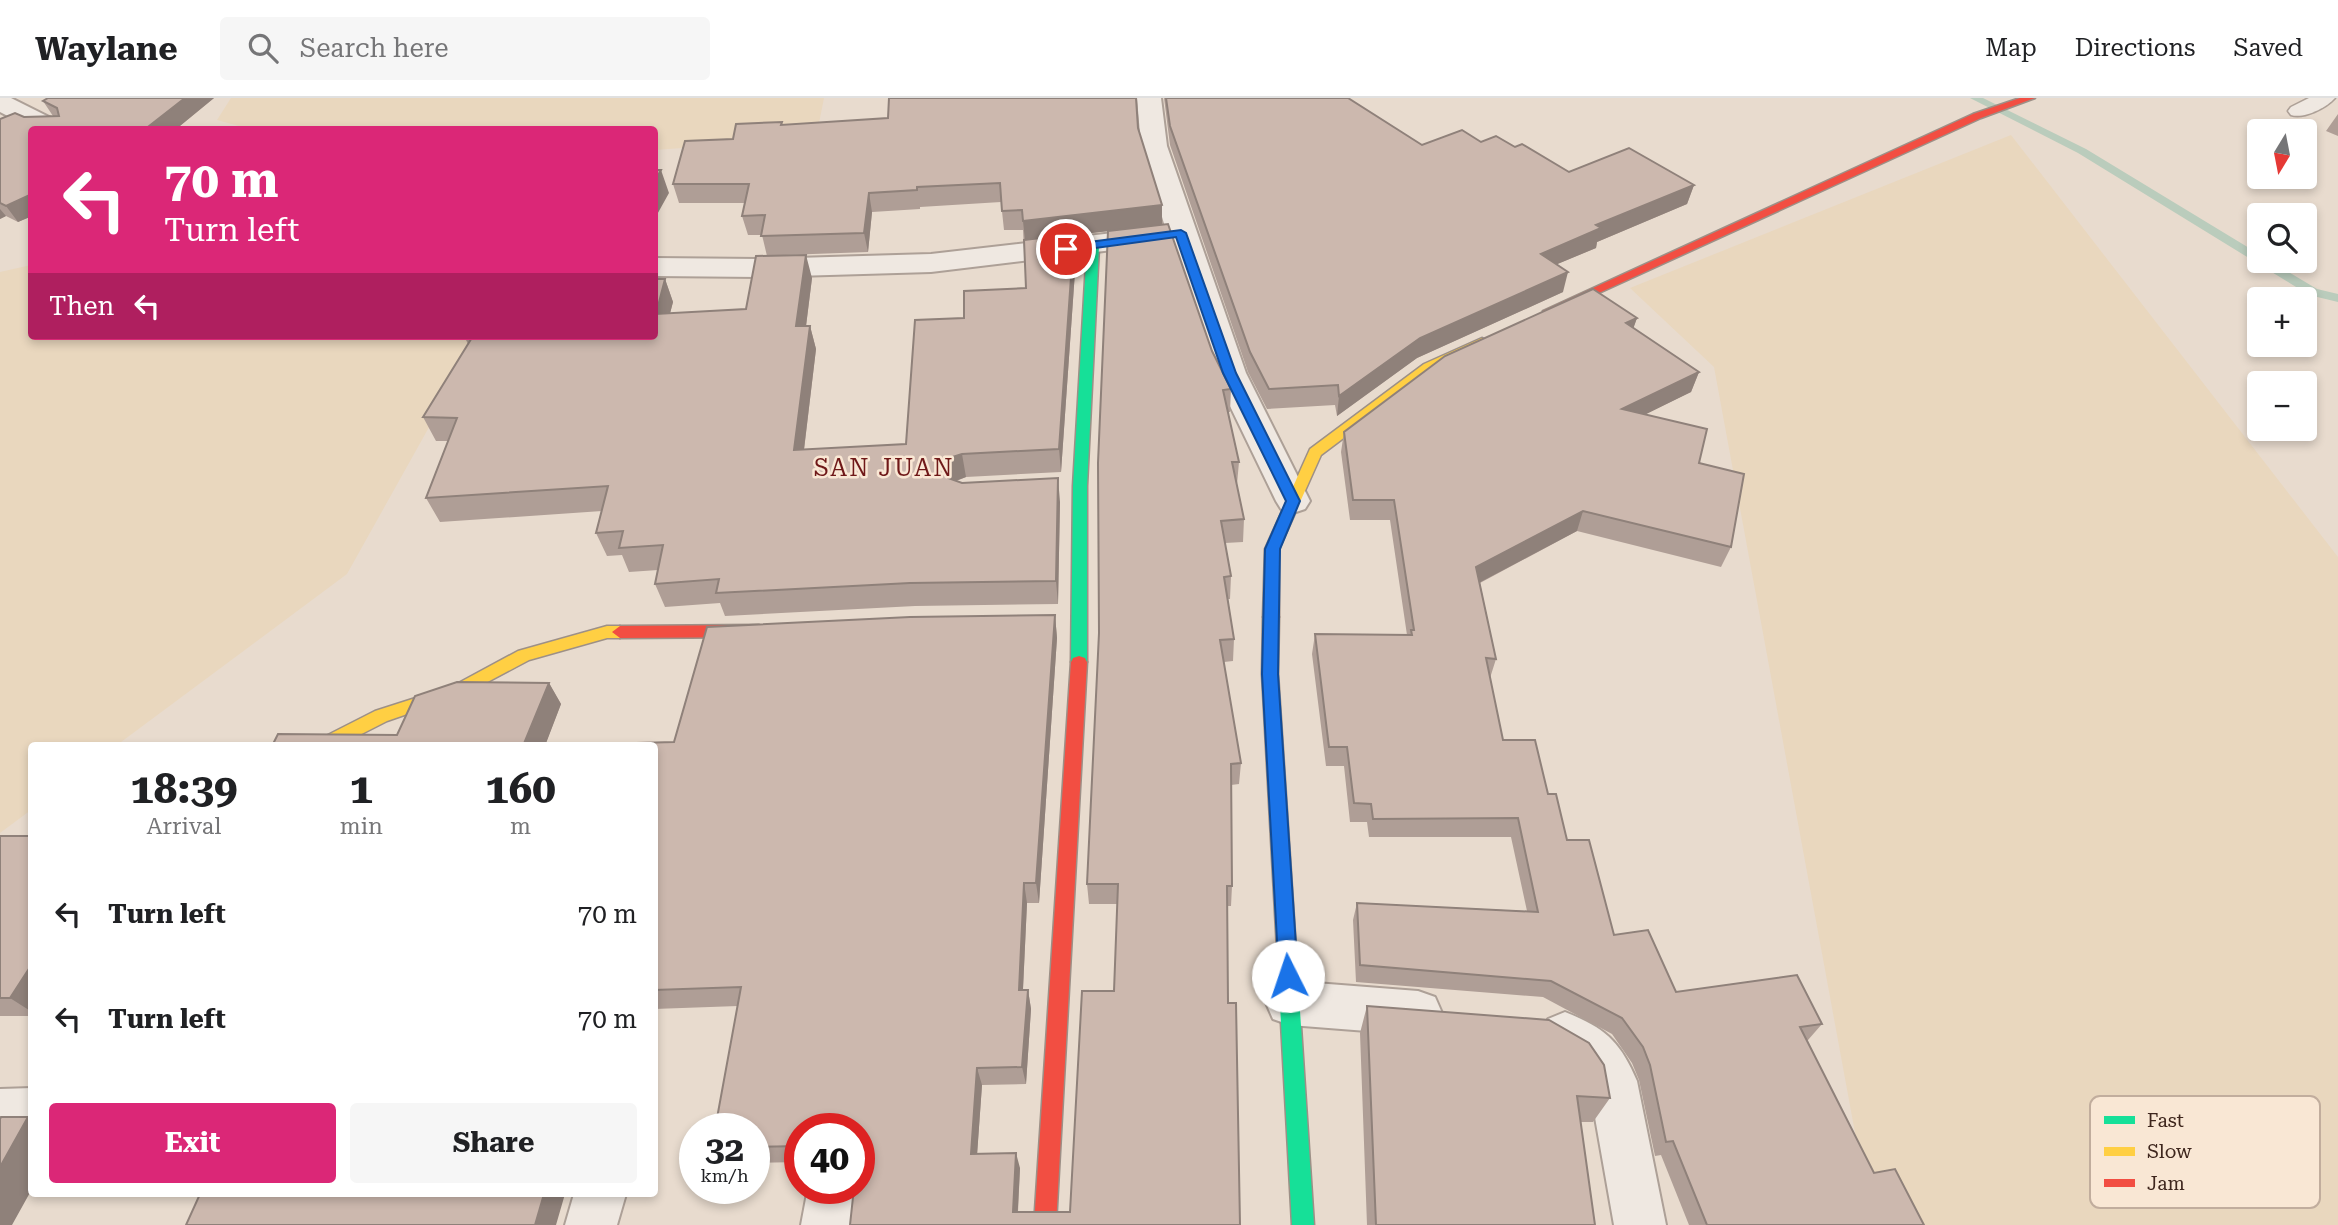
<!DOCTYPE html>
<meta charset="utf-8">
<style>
:root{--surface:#fff;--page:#f6f6f6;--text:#202124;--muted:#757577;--line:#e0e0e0;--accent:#db2777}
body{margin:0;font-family:"Roboto Serif",serif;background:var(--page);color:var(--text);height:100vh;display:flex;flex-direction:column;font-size:26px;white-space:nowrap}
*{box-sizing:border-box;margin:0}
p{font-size:23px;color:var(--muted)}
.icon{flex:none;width:38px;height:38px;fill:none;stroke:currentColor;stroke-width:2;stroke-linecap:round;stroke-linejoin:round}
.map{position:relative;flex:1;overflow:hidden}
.panel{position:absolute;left:28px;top:644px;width:630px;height:455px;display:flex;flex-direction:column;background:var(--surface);border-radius:7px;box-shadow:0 4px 10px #0003}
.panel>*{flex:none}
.top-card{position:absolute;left:28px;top:28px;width:630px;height:214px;border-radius:7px;box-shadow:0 4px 10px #0003;background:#db2777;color:#fff;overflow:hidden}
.needle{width:46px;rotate:190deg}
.buttons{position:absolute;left:2247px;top:21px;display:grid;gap:14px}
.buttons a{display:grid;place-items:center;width:70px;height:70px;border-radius:7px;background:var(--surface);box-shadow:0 4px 10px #0003;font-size:35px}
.speed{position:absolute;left:679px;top:1015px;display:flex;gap:14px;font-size:35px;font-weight:700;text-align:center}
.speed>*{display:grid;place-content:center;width:91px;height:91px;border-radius:50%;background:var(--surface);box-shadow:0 4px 10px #0003;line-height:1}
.speed small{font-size:18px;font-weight:400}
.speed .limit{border:10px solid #d22;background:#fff;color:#111}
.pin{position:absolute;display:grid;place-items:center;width:60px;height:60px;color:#fff;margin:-30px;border:4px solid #fff;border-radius:50%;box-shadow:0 2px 7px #0007}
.me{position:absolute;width:77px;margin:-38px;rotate:356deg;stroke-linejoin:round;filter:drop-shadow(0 0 5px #0008)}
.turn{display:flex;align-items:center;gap:24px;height:147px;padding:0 21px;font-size:32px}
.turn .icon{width:91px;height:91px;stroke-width:2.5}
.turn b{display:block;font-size:49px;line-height:60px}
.then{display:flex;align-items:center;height:66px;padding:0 21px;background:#0003;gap:14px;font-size:26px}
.eta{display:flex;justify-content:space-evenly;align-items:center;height:119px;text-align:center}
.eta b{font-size:42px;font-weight:700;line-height:49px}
.action{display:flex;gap:14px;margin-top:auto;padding:14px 21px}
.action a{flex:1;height:80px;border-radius:7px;background:var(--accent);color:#fff;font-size:28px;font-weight:700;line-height:80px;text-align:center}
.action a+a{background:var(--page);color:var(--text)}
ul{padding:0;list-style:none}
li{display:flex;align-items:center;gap:21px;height:105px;padding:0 21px}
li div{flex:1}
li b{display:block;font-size:26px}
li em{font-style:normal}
header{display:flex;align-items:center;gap:42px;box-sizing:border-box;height:98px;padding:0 35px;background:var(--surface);border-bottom:2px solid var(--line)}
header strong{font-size:33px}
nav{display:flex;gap:38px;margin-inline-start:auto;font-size:24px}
.search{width:490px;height:63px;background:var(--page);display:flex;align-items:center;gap:18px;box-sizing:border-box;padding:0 24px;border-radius:7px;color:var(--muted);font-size:26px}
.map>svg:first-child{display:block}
.farmland{fill:#e9d7be}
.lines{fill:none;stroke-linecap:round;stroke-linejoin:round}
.stream{fill:#baccbc;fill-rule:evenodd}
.lane-casing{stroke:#ada097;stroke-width:3}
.street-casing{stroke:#ada097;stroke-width:4}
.fast-casing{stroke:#9d9087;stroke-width:3}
.slow-casing{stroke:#9d9087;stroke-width:3}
.jam-casing{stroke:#9d9087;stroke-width:3}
.lane{fill:#efe8e1;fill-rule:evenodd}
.street{fill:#efe8e1;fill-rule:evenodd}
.fast{fill:#16e098;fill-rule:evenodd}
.slow{fill:#ffcf43;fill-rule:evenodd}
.jam{fill:#f24e42;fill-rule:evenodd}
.wall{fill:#af9e96;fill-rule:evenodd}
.shaded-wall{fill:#8f817a}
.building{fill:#ccb8ae;stroke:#8f817a;stroke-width:2}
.route{fill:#1a73e8;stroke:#114b97;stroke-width:2}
.labels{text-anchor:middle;stroke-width:5;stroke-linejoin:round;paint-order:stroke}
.quarter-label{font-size:24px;letter-spacing:2px;fill:#6f1818;stroke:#f9e7d4}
.key{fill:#f9e7d4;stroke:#c1ad9d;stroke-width:2}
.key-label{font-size:19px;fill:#3e261d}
</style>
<header>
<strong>Waylane</strong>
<div class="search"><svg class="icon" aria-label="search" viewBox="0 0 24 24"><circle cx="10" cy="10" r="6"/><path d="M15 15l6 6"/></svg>Search here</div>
<nav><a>Map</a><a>Directions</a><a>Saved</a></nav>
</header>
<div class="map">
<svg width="2338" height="1127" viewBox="0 0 2338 1127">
<rect width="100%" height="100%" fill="#e8dbce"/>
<!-- farmland -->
<path class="farmland" d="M231,0H824L816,40L655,52L654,32H254L217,22Z
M2011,37L2338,459V1127H1872L1714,269L1630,190Z
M31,167L32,238H480L347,476L117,647L32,648L31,712L0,735V174Z"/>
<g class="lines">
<!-- stream -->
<path class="stream" d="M1970,0H1983L2086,51L2259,156V163H2270L2317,191L2338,196V204L2309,197L2078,55Z"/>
<!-- lane casing -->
<g class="lane-casing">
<path id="lane" d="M2309,0H2335C2326,10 2304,21 2291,17L2288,13L2291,9Z"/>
</g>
<!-- street casing -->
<g class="street-casing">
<path id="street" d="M0,0H11L65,27L68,32H35L0,14Z
M1137,0H1161L1167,48L1246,275L1310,403L1305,411L1293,415L1281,411L1276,403L1214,275L1170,145L931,174L759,179L654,178V160L759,161L931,156L1165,129L1141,48Z
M1290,883L1418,893L1435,899L1442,915L1435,931L1418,937L1290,927L1273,921L1266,905L1273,889Z
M1565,914C1605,930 1620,943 1637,983L1666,1127H1614L1590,991L1576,969L1548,953L1541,937L1548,921Z
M32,990V1040L0,1041V991Z
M859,1089L860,1090L853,1127H801L808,1090Z
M574,1096H626L617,1127H565Z"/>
</g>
<!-- fast casing -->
<g class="fast-casing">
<path id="fast" d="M1093,145L1099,148L1087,388V564L1085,568H1073L1071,564L1073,388L1087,148Z
M1271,513L1279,519L1278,576L1314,1127H1292L1262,576L1263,519Z"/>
</g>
<!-- slow casing -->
<g class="slow-casing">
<path id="slow" d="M1482,240L1488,244L1486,247L1434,272L1321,357L1279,451V519L1271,525L1266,523L1263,519L1265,451L1310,351L1424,266Z
M607,528H620L628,534L620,540H607L529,562L465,596L387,623L338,648L318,646L320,641L375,613L453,588L518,553Z"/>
</g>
<!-- jam casing -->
<g class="jam-casing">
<path id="jam" d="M2020,0H2035L1981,20L1553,216H1545L1543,213L1973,16Z
M759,527L767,533L759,539L620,540L612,534L620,528Z
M1079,558L1085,560L1087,564L1056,1127H1034L1071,564L1073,560Z"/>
</g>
<!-- lane -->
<use href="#lane" class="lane"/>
<!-- street -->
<use href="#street" class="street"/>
<!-- fast -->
<use href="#fast" class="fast"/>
<!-- slow -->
<use href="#slow" class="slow"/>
<!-- jam -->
<use href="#jam" class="jam"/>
</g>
<!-- wall -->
<path class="wall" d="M214,0L175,32H32V118L18,124L6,118L0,121V21L24,19L53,18L43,3Z
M1164,0H1348L1422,47L1481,44L1515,49L1569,74L1694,87L1687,106L1597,144L1596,150L1557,166L1563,194L1417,260L1337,318L1335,307L1267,311L1248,274L1170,47Z
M2338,16V38L2326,33Z
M783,27L1138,30L1162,107V126L1212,253L1231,291L1230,314H1228L1239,364L1237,386L1244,421L1243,444L1225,445L1231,478L1230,501H1228L1234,541L1233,563L1224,564L1241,665L1239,686L1231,687L1232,788L1231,808H1227L1228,905L1240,1127H850L859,1090V1031H800V1064L754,1065V1031L738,908L654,911V648H272L397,637L549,585L561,606L545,647L674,644L1055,517L1057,540L1039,805H1027L1023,892H1028L1031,911L1026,986L982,987L977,1056L1020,1070L1018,1114H1070L1114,893L1118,806H1089L1087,786L1099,535L1108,133L1074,137L1076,159L1061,374L966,379L956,383L962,385L1060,404L1058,506L915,508L725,518L720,505L665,509L655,486L658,472L629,474L622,457L607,458L596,435L602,413L440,424L426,400L448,343H436L423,319L468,246L464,238H654L665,181L673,204L670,215L746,211L767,158L762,137H748L742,118L745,105H679L673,86L733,41ZM1001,104L1004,132H1023L1026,190L964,220L906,346L804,352L816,251L810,228H806L812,180L785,157L868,154L872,114L920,111V109Z
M1637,220L1633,230L1699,274L1691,294L1645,316L1699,365L1731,449L1721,469L1577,433L1480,485L1496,561L1490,580L1503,642L1548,696L1567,742L1614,837L1676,894L1822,926L1808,942H1806L1874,1075L1924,1127H1689L1661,1057L1655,1058L1639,982L1632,965L1612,936L1543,899L1356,884L1353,822L1357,805L1527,813L1511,739H1369L1367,724H1350L1344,668H1326L1312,556L1315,536L1407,537L1390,422H1350L1341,354L1344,334Z
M0,738H32V918H0Z
M1367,908L1610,1000L1593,1024H1580L1595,1127H1367L1360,935Z"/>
<!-- shaded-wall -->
<path class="shaded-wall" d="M185,0H214L175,32H151L149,28Z
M661,72L669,95L654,122V85Z
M1694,87L1687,106L1597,144L1596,150L1536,175L1541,156L1596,127Z
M869,95L872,114L868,154L864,135Z
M32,96V118L18,124L6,108Z
M1162,107V127L1074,137L1076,159L1061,374L1059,351L1025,143L1023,123Z
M0,111L6,118L0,121Z
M806,157L812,180L803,252L796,228Z
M1568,174L1563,194L1417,260L1337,318L1339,298L1420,240Z
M665,181L673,204L664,239L656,216Z
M1637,220L1630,240L1626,225Z
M810,228L816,251L801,376L794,352Z
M1699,274L1691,294L1616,331L1622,311Z
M962,356L966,379L953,384L947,393L943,369L949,360Z
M1058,380L1060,404L1058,506L1056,483Z
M1583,413L1577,433L1471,489L1476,469Z
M1055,517L1057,540L1039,805L1036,785Z
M549,585L561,606L545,648H523Z
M1024,785L1027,805L1022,911L1019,892Z
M32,866V914L10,900Z
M1028,892L1031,911L1026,986L1022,969Z
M977,970L982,987L976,1072L971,1056Z
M28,1019L32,1021V1091L12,1127H0V1069Z
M1016,1055L1020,1070L1017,1127L1013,1114Z
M544,1096H565L556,1127H535Z"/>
<!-- building -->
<path class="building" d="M48,0H185L149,28L156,32H32V96L6,108L0,105V21L15,15L24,19L59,18L57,10L43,3Z
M889,0H1136L1138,30L1162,107L1023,123L1022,112L1002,113L1000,85L917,89V92L869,95L864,135L761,138L765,117L742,118L749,86H673L685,43L733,41L736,26L782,24L781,27L888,20Z
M1166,0H1348L1422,47L1462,32L1481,44L1496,38L1515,49L1522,46L1569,74L1629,50L1694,87L1596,127L1601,130L1541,156L1568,174L1420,240L1339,298L1338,287L1269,291L1250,254L1170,28Z
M654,72H661L654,85Z
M1168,126L1212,253L1231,291L1223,292L1239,364H1232L1244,421L1221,423L1231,478L1224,479L1234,541L1220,542L1241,665L1231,666L1232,788H1227L1228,905H1236L1240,1127H850L854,1090H859V1031H800V1048L754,1049V1031H715L741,889L654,892V648H524L674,644L707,529L910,519L1055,517L1036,785H1024L1019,892H1028L1022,969L977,970L971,1056L1016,1055L1013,1114H1070L1082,893H1114L1118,786H1087L1099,535L1098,365L1108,133Z
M1074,136L1059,351L962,356L949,360L943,369L948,380L962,385L1058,380L1056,483L910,485L716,495L719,481L655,486L663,447L619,450L623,433L596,435L608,388L426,400L457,320L423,319L473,238H654V181H665L656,216L746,211L756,158L806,157L796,228H810L794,352L906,346L915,222L964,220V193L1026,190L1024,142Z
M1593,191L1637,220L1626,225L1699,274L1622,311L1707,331L1699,365L1744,376L1731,449L1583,413L1476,469L1496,561L1486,560L1503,642H1535L1548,696H1556L1567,742H1589L1614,837L1648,832L1676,894L1797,877L1822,926L1800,929L1874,1075L1895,1071L1924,1127H1707L1673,1043L1666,1044L1650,967L1643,949L1622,920L1551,883L1360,867L1357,805L1538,814L1518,720L1373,721L1371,706L1354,705L1347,649H1329L1315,536L1412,537L1411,532H1414L1394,402H1353L1344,334L1445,258Z
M457,584L549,585L523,648H272L278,636L397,637L415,598Z
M0,738H32V866L10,900H0Z
M1367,908L1549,922L1589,945L1604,967L1610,1000L1577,998L1595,1127H1376Z
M1,1019H28L0,1069V1021Z
M200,1096H544L535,1127H186Z"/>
<!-- route -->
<path class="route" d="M1181,132L1186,135L1236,275L1300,403L1280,451L1278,576L1298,878L1295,884L1288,887L1281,884L1279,878L1262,576L1265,451L1286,403L1223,275L1176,139L1066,154L1060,151L1066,147Z"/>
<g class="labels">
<!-- quarter labels -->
<g class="quarter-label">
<text x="884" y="378">SAN JUAN</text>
</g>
</g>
<!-- legend -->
<rect x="2090" y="998" width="230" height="112" rx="10" class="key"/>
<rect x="2104" y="1018" width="31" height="8" fill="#16e098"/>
<rect x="2104" y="1049" width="31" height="9" fill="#ffcf43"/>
<rect x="2104" y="1081" width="31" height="8" fill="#f24e42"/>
<g class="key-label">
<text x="2147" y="1029">Fast</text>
<text x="2147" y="1060">Slow</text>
<text x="2147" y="1092">Jam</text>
</g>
</svg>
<div class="buttons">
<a><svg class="needle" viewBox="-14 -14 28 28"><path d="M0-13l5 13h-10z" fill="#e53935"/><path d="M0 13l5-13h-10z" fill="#757577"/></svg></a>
<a><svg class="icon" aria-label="search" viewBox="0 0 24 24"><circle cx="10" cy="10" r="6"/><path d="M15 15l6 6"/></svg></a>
<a>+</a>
<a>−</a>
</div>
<div class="speed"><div>32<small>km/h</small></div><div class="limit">40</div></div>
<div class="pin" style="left:1066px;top:151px;background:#d93025"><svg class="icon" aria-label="arrive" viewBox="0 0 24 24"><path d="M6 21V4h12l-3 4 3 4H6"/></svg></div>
<svg class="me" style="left:1288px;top:878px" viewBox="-20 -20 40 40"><circle r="19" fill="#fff"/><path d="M0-13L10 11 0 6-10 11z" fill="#1a73e8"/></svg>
<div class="top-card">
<div class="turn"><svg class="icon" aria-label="left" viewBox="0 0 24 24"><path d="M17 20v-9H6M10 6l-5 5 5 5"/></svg><div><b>70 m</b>Turn left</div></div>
<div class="then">Then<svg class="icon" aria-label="left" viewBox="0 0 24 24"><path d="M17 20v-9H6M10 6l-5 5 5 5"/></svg></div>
</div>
<section class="panel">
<div class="eta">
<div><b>18:39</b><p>Arrival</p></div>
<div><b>1</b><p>min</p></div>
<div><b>160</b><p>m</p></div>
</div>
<ul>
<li><svg class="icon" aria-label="left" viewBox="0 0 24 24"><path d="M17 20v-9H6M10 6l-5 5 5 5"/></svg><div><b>Turn left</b></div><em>70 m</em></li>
<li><svg class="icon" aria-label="left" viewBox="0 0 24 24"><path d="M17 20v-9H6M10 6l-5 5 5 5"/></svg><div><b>Turn left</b></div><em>70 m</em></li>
</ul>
<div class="action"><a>Exit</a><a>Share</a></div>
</section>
</div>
